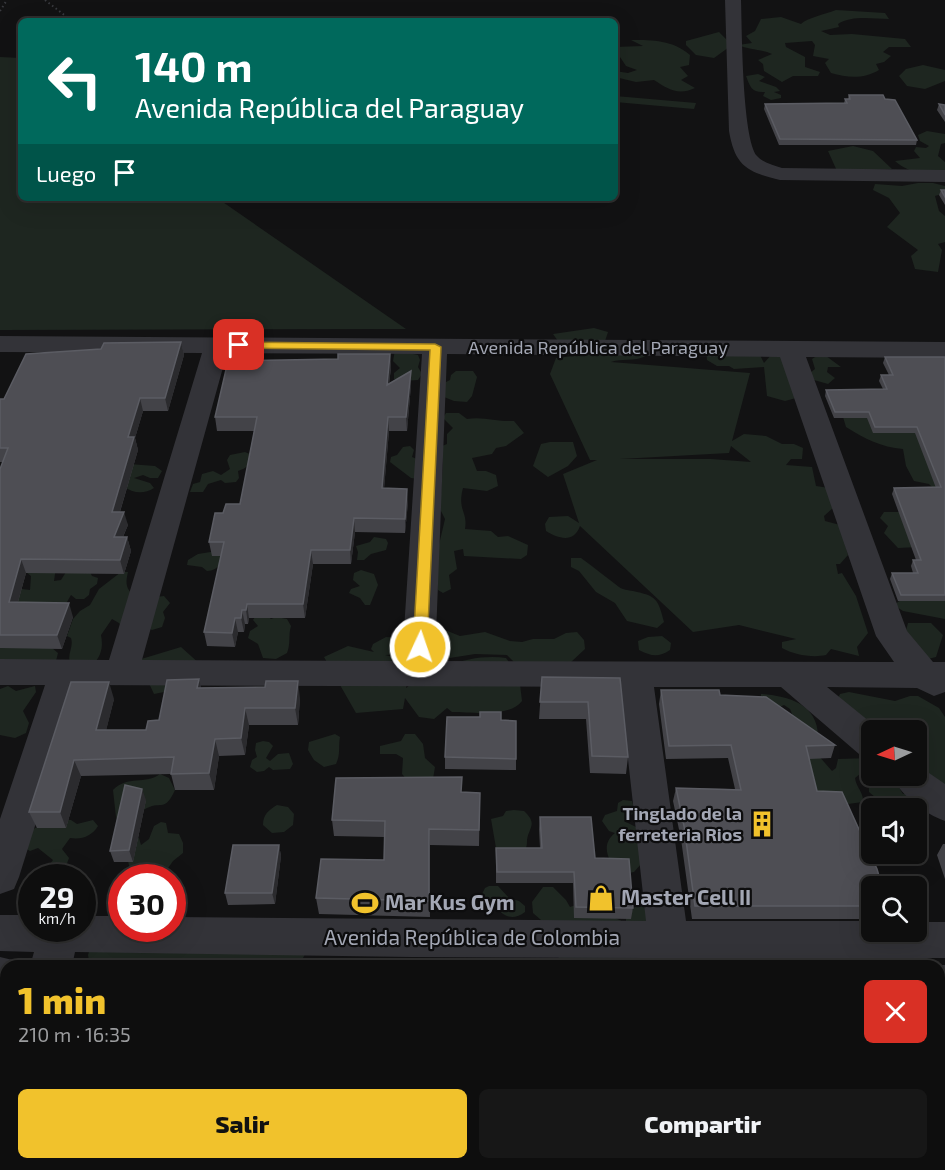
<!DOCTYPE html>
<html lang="es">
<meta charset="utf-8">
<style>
:root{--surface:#0e0e0e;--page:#171717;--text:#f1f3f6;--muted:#9b9c9e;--line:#2e2e2e;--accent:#f1c22c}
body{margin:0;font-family:"Exo 2",sans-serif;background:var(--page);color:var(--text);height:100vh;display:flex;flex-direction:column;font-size:22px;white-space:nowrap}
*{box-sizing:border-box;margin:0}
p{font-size:20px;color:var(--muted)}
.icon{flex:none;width:33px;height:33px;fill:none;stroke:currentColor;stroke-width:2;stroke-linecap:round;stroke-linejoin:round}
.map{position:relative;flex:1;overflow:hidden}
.details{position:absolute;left:0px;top:960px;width:945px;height:210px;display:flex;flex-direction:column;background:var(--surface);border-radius:18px 18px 0 0;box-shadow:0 6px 24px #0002,0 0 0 2px var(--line)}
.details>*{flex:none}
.banner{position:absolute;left:18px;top:18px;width:600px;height:183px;border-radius:9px;box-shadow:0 6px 24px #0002,0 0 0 2px var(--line);background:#00695c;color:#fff;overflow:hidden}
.needle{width:39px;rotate:266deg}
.fabs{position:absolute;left:861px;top:720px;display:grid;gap:12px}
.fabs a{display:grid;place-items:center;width:66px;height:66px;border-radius:9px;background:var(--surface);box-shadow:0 6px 24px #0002,0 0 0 2px var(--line);font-size:30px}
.speed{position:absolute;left:18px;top:864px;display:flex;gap:12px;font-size:30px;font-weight:700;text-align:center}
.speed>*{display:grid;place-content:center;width:78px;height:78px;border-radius:50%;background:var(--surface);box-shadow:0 6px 24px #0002,0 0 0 2px var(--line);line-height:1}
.speed small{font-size:15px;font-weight:400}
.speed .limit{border:9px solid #d22;background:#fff;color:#111}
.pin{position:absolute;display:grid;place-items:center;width:51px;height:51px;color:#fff;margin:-26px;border-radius:12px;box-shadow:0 3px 9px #0006}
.me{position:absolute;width:66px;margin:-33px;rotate:3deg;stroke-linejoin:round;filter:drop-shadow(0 0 4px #0008)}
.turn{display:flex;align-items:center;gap:21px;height:126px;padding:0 18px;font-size:27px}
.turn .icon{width:78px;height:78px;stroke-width:2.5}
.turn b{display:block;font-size:42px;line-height:51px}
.then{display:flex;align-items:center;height:57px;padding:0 18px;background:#0003;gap:12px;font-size:22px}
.round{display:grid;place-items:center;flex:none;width:63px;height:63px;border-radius:9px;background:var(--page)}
.summary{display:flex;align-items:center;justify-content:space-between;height:102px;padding:0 18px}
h1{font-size:36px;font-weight:800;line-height:45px;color:var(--accent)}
.action{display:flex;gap:12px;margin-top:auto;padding:12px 18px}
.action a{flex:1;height:69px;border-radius:9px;background:var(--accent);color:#111;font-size:24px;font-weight:800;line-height:69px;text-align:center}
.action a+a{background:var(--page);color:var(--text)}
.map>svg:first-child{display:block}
.green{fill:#1e2620;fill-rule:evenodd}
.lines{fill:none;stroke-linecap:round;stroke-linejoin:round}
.path{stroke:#393a3f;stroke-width:2;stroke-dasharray:1.5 3;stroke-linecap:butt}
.minor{fill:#333338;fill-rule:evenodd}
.wall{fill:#434348}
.shaded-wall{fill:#2b2b2e}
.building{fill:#4e4e54;stroke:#5b5c63;stroke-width:1.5}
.route{fill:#f1c22c;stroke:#9d7e1d;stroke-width:1.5}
.labels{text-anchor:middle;stroke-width:4.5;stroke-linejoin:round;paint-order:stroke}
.street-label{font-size:18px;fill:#a3a7b4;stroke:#0d0d0e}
.poi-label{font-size:18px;font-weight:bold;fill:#a3a7b4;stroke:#0d0d0e;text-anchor:end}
.near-poi-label{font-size:21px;font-weight:bold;fill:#a3a7b4;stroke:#0d0d0e;text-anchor:start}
.near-street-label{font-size:21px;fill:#a3a7b4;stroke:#0d0d0e}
</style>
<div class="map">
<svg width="945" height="1170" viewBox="0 0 945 1170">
<rect width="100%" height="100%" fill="#121213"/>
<!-- green -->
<path class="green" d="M836,10L885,13L889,19C873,19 852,15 838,24L839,27L821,31L830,35L852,34L905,39L911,47H889L883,52L891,56L884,62L876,64L879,70C864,79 848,78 831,73L825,63L829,59L813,56L815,45L812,41L785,43L786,47L805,57V67L820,72L818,76H793L782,82L764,71L763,64L758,60L772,54C761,49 749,50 738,45L752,43L746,36L755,31L761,19L781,17L801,24C807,18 826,14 836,10Z
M719,32L732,45L714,58L696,55L686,45V41Z
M631,40C654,40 672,40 690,55L689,65L680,67L688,76L681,80L695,88C678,96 668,89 654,80L636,82L615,77V71L628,73L637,70L626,66L620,57L615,56V47L643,46Z
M0,57L21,58V198H217L406,329L0,330Z
M923,65L945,70V81L925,89L907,86L899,76L906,69Z
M758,74L765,77L759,81L776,87L780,91L774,92L781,95V98L771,100L763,96L765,92C752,93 750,87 746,76Z
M615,96L696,103L694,109L615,102Z
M927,131L945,134V143L941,144L938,156L945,162V178C928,174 909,174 895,161L920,158L914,151L916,147L926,148L929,146L920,141L918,135Z
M853,146L873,151L892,169L837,171L828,151Z
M918,183H933L945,186V193L935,196L939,211L945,216V242L938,244L942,250L938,272L915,269L911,256L918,250L887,227L900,213L889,198L873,190L875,184L902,186Z
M594,328L608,332L605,341L642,349L646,356C634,362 622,358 611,362L750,373L732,441L744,434L766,436L782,444H794L803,448L802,459H791L786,465L812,467L816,486L836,489L834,507L824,516L825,521L840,525L848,555L840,564H836L838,574L842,573L856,596L868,633L857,647L859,656L831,649L826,655C813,658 794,655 782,648V642L796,639L739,625L693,632L580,526C574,543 559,539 546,531L545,524L549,517L568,516L579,523L563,474L597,460H590L550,374L556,358L574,356L563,348L553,334ZM731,446L751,462L711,459H620L729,453Z
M706,349L759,353L764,363L772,354L781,352L796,398L785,401L767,396L764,367L734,369L729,366H717L707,360Z
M395,350L418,355L420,360L418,367L422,374L418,380L402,381L394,379V373L400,368L393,361Z
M822,353L841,367H828L827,372L835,378L828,384L814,380L810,373L815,369L812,359Z
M456,371H473L477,377L472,396L467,402L454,401L444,397V383L450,380L451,375Z
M446,413H459L467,419C483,416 497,422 514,421L524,433L506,446L496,448L492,454L472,458L477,471H486L496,475L498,486L487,491L463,488C457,511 468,511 465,529L491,531L498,537L508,536L528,545L527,555L521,559L464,556L463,549L454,551L457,569L449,575L451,589L443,593L438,590V549L445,519L440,509L443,464L442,446L447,444V434L453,428L443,418Z
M866,415L924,431L939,494L929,484L914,481L906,466L903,449C881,447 865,439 846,427L843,417Z
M550,442H573L577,456L568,466L548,477L533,466L541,444Z
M410,446L414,450L412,457L424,462L420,479L411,478L390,462L391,457L397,455L403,447Z
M245,452L252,455C250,465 247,468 238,471L239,478L236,482L225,483L221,480L208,484L203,492H190L193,484L200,482L202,474L213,471L221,475L230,469L227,460L230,455Z
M129,464L155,466L162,471L158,478H150L143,475L134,478L150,483L154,488C143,495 133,493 123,486Z
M884,512H904L918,547L898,548L884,533L888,526L880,518Z
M45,533L49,535L68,537L72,542L79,544L68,555L52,559L49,555L46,561L56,567L54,581L61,580L66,572L89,570L92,576L98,578L97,584L90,589L89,595L84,599H76L71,595L64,607L58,609L53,608L51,611H39L16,605L7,610L0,609V590L6,587L30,590L31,576L26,572L6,577L1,573C2,556 3,549 23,548L28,540Z
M374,537L386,539L388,543L386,550L371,554L364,560H357L358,552L356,546L370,542Z
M217,551L223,554C220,564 219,570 207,571L202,567L187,565L188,560L198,554Z
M571,558H581C595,568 607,578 619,587C623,590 628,590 633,591C656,596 658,598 664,622L657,628L627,621L615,603L596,592L579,571L571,567Z
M361,570L374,574L378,585L370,605H365L360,598L349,593L351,589L360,586L353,580L354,573Z
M121,572H128C126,581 125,587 132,594L123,630L119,623L112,619L101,635C103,645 102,654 95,662L70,663C67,653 74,647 71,638L67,636L73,619L80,611L90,605L99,589Z
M164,596L170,603L163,612L165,618L162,627L152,630L145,627L156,597Z
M902,599L945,600V619L903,611L894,605Z
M264,613L271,619L276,617L287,619L291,626C288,636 291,643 287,653L276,659L263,658L258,644L248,638L250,631L258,626L253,620L255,617Z
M908,623H931L943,635L936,657L920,661L905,634Z
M445,630L460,636L485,632L510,641L522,642L533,639H554L566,633L577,632L584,640L585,649L570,663L514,662L507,655L475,654L437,660L430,656L429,637Z
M662,636L671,643L670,650C658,658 651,656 639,650L638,641L648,637Z
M386,637L404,638L403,654L385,655L409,661L406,688C432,668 472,653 506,658L519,676L522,701C509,718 471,712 452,712L447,708L434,719L419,717L405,698L403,709L356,713L324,657L348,646L374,652L371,649L373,644Z
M181,647L201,665L184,688L154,694L138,660Z
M0,648H52L58,653L56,661L0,672Z
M8,686L16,691L35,686L36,692L23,711L29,723L26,733L15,738L0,735V689Z
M849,692L895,701L910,696H918L939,708L945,717V792L934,784L915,776L916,730H872L834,706L840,694Z
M761,694C788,696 819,704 818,738L794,719L790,709L784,705L777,708L761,700Z
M335,734L340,737C338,748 341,753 336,764L324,767L314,760L308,750L309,742Z
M405,734H415L423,744L425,758L435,767L433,779L409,782L402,774L403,758L396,754H380V746L401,741Z
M263,741L269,742L273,746L266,758L270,761L278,754L289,753L293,764L290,769L273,770L269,767L264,771L257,772L250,767L252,760L257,757L255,750L256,743Z
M818,755L832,771L836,768L838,759L871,758L872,776H892L903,794L916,793L927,809L917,814L916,808H888L869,792L868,774H860L855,778C856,787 864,793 863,802L825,807L813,789L815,779L799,770L800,762Z
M160,774L169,778L175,790C165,812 162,801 147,808C139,812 130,819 121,824L116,817L113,790C127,775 146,785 160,774Z
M623,800L632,801L635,812L624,821L640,829L642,863L634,872L617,875C610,860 599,846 615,833L609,831L602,821L605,815L617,811L618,803Z
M277,805L288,807L294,814L293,825L284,832L272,833L263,825C263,814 269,810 277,805Z
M514,810L524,811C538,824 529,827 527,840C527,843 527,847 525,850L501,854L496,848L491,819L503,816L506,811Z
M61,820H71L77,824L93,820L98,826C92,836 82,840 70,838L62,849L69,858L66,866L53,873L47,868L53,860L38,848L30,851L25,848L28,834L35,828Z
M161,822L166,823L168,833L179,834L183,843V853L173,861L162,877H137L131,874L128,861L133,835L139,838L141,845L149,839L154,826Z
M489,886H498L509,898L519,901L525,906V912C512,922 501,916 494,903L485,901L482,894L485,888Z
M543,887H553L566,900L570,907L582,903L626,923V918L638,903L648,907L645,955C629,965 614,970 597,961C582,968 570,968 558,957L554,923L541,920L533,913L532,902Z
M91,945L308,948L301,962L289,966L207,964L163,966L151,963L136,966H90L88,955Z
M814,953L894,954L907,961V966H820L815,962Z"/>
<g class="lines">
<!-- path -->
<path class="path" d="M45,0L72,21
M0,11L7,0"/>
<!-- minor -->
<path class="minor" d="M725,0H741C742,27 742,139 757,156C763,163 774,165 782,168L945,170V182L780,180C747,172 735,166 729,131Z
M0,336L945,342V358L806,357L907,631L933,662H945V692L934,696L917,688L827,687L880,730H872V758L859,754L781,687H654L686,921H872V932H916V922H945V958H690L692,966H650V958L411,957L75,952L72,966H30L34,952L0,951V915H32V928H82V916H122V928H172V917L646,921L620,687L79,685L19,877L14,889L0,894V819L45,685H0V659L109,660L202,353L0,352ZM227,353L422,354L402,661L142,660ZM447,354L780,357L876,636L894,662L435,661Z
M916,764L945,784V821C925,814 901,795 891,776H916Z
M0,957L21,962L22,966H6V995H0Z
M939,965H945V1003H939V966H935Z
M6,1096V1160L0,1163V1099Z
M380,1164H426L425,1170H379Z
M782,1164H828L829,1170H783Z"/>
</g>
<!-- wall -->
<path class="wall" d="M849,95L885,99L917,140L916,145H779L764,109L765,104L844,103L845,99H848Z
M939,104L945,105V122L937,110Z
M941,190H945V205L939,195Z
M181,342L184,355L168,411H143L135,438L138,450L120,512L128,525L123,537H127L131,551L124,574L26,573L18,602L73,617L62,649L0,648V469L3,462H0V399H4L101,349Z
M390,354L391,368L389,384L411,371V385L407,431H389L384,488L408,502L405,533L355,532L351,564H313L305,618H249L248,624H245L244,632H238L235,647L207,646L204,632L221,556H212L209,542L223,513L240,504L254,431H217L215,417L338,359Z
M885,357H945V601H898L890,579L892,573H913L911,566L913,560H916L892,494L894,488H936L915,433H873L867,418H834L825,396L826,390L883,389L879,381L881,375H889L883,363Z
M542,677L620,678L628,757L626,774L590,773L586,719H539Z
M199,679L201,688L300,698L298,725H249L245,755L219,756L214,790H175L171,774L81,776L66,828H37L29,812L114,699L106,730H146L159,720Z
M661,690L720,695L835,745L831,758L809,759L817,791L872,886V919H692L681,839L673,801L676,788L735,789L728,758L666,759L659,704Z
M445,757L516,759V770L445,769Z
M462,792L480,793L479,846L430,845V917L319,914L316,898L384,860V837L334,836L332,820Z
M146,800L133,862H114L110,851Z
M540,817L595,858L633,908L631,919L574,918L573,883H496V848H540L539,829Z
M943,844H945V879L937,855Z
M279,845L281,856L275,904L228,905L225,893Z
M939,978L945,990V1085L939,1065Z
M939,1107H945V1170H943L939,1156Z
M648,1164H681L682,1170H648Z"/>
<!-- shaded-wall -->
<path class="shaded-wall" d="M181,342L184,355L168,411L165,398Z
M390,354L391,368L387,399V385Z
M411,371V385L407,431L406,417Z
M140,398L143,411L135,438L138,450L116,525L112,512L128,437Z
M388,417L389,431L383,502L382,488Z
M407,489L408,502L405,533V519Z
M124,512L128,525L117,550L114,537Z
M354,518L355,532L351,564L350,550Z
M127,537L131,551L124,574L120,560Z
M311,550L313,564L305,618L303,604Z
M21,559L26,573L14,616L9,602Z
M69,603L73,617L62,649L57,635Z
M247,604L249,618L248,624L246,610Z
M242,610L245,624L244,632L241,618Z
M235,618L238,632L235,647L232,633Z
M199,679L203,696L197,688Z
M298,681L300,698L298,725L295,708Z
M109,682L114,699L102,747L96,730Z
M245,708L249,725L245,755L241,738Z
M215,739L219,756L214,790L209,773Z
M74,760L81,776L66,828L60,812Z
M142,789L146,800L133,862L129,850Z
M429,829L430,845V917L429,901Z
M279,845L281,856L275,904L272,893Z
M93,1164H103L102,1170H92Z"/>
<!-- building -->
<path class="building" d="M849,95H883L885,99L895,100L917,140L780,139L765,104L847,103L845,99H850Z
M939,104L945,105V115Z
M941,190H945V197Z
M181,342L165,398H140L128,437H134L112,512H124L114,537H127L120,560L21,559L9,602L69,603L57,635H0V469L8,448H0V399H4L26,354L101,349L104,343Z
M338,354H390L387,385L411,371L406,417H388L382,488L407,489L405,519L354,518L350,550H311L303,604H247L246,610H242L241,618H235L232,633L204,632L224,542H209L215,513H223L226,504H240L257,417H215L228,361L338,359Z
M885,357H945V595H901L892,573H918L913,560H921L894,488L941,487L917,427H875L869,412H835L826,390L887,389L881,375H893Z
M542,677L620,678L628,757L592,756L588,702H540Z
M199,679L197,688L265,687L266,681H298L295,708H245L241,738L215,739L209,773L171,774L174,757L74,760L60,812H29L71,682H109L96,730H146L148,721L159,720L167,680Z
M661,690H719L720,695L766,697L835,745L806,746L817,791L842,792L877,869L882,886H872V906H695L684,826L676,788L741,790L731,745L669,746Z
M480,712H501V720L516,721V759L445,757L447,717H480Z
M462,777L461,792L480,793L479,830L429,829V901L316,898L321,859L384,860L385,821L332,820L336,778Z
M125,785L142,789L129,850L110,851Z
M540,817H591L595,858L629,859L633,908L576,907L574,872H497L496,848H542Z
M233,845H279L272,893H225Z
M939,978H945V1026L939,1005Z
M939,1107H945V1135L943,1127H939Z
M42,1164H93L92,1170H40Z
M472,1164H529V1170H472Z
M652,1164H681L682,1170H653Z"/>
<!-- route -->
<path class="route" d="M239,342L435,344L441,347L427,647L425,651H415L413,647L430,350L235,348V343Z"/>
<!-- icons -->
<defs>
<g id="building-bare" transform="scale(2.07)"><path d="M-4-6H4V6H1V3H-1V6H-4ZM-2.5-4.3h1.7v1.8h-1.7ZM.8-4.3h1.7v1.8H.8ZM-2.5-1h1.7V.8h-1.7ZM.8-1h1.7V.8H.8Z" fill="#f1c22c" stroke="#0d0d0e" stroke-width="2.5" paint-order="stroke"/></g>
<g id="shop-bare" transform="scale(2.07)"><path d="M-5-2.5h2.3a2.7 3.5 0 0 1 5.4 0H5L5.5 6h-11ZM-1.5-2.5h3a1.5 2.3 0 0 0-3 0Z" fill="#f1c22c" stroke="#0d0d0e" stroke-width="2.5" paint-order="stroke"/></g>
<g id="stadium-bare" transform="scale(2.07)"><path d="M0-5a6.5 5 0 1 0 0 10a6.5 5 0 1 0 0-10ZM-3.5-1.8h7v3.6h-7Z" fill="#f1c22c" stroke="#0d0d0e" stroke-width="2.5" paint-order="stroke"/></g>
</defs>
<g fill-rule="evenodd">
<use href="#building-bare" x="762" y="824"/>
<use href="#shop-bare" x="601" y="898"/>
<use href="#stadium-bare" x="365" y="903"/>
</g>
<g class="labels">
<!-- street labels -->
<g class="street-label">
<text x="598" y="354">Avenida República del Paraguay</text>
</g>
<!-- poi labels -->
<g class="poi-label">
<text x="742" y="820">Tinglado de la<tspan x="742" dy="21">ferreteria Rios</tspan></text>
</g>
<!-- near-poi labels -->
<g class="near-poi-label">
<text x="621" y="905">Master Cell II</text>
<text x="385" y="910">Mar Kus Gym</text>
</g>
<!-- near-street labels -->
<g class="near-street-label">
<text x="472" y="945">Avenida República de Colombia</text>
</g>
</g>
</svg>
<div class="fabs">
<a><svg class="needle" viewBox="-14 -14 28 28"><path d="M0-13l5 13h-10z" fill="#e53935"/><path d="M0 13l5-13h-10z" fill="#9b9c9e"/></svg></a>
<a><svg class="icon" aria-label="sound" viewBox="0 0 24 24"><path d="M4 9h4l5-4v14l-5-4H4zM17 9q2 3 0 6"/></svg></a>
<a><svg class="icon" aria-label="search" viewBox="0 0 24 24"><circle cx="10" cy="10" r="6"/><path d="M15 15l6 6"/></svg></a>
</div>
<div class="speed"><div>29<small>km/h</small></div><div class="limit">30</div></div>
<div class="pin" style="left:239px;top:345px;background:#d93025"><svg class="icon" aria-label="arrive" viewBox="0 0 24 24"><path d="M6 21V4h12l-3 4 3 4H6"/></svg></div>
<svg class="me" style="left:420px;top:647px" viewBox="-20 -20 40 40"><circle r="17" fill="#f1c22c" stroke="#fff" stroke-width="3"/><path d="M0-11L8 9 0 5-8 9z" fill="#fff"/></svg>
<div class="banner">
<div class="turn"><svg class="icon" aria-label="left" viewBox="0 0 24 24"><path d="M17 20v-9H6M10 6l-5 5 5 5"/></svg><div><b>140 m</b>Avenida República del Paraguay</div></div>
<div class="then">Luego<svg class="icon" aria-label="arrive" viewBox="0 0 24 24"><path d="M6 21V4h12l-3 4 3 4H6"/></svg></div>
</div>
<section class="details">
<div class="summary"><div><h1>1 min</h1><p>210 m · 16:35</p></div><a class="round" style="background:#d93025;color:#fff"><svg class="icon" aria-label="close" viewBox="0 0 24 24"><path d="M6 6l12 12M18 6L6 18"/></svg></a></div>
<div class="action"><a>Salir</a><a>Compartir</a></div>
</section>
</div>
